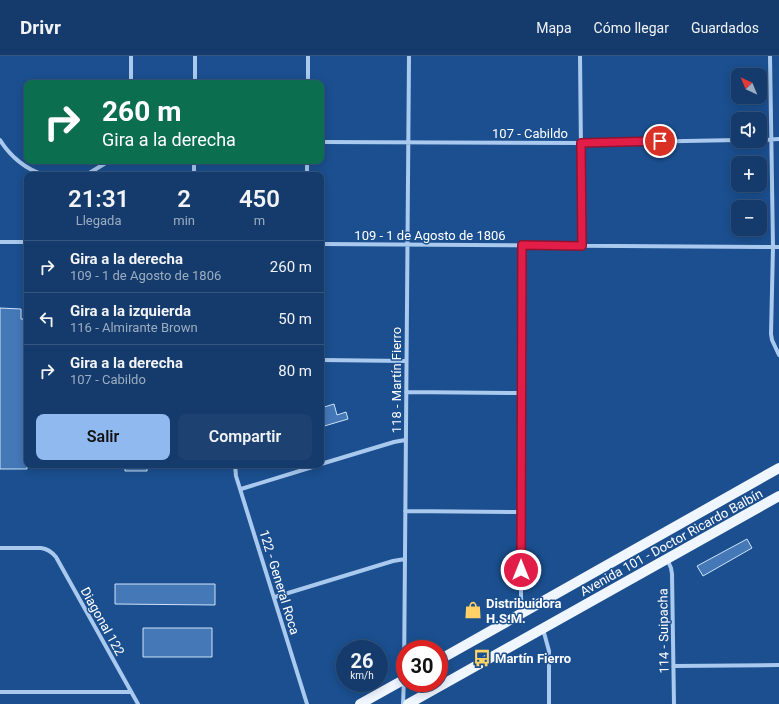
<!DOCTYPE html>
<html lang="es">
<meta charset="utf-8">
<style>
:root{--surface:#143b6b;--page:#1d4271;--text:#f1f3f6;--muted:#9dadc1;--line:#33557e;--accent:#90b9f0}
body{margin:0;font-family:Roboto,sans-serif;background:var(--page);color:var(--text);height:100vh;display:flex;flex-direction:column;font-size:15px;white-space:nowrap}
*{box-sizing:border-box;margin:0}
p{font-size:13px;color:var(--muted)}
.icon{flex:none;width:22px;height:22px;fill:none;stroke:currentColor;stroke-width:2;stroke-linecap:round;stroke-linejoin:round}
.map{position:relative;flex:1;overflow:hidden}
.side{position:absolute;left:24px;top:116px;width:300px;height:296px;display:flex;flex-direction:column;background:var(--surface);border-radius:8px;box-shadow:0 2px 10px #0003,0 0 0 1px var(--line)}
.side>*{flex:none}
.banner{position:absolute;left:24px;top:24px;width:300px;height:84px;border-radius:8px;box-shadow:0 2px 10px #0003,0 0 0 1px var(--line);background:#0b6e4f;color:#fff;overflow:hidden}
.needle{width:26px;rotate:316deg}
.controls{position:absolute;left:731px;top:12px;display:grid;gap:8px}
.controls a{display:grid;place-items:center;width:36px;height:36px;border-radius:8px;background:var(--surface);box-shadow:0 2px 10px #0003,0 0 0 1px var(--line);font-size:20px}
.speed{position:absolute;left:336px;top:584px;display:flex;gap:8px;font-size:20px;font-weight:700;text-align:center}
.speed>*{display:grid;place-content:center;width:52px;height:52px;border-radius:50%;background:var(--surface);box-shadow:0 2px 10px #0003,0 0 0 1px var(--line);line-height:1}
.speed small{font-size:10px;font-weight:400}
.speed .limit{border:6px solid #d22;background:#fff;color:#111}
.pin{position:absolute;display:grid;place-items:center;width:34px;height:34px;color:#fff;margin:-17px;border:2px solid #fff;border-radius:50%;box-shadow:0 1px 4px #0007}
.me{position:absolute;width:44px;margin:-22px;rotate:0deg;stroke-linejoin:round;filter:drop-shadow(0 0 3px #0008)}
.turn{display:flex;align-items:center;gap:14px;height:84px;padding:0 12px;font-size:18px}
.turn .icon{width:52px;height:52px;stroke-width:2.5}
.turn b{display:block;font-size:28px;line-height:34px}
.eta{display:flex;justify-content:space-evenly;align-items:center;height:68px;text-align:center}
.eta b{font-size:24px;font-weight:600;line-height:28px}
.cta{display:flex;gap:8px;margin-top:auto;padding:8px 12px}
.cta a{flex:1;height:46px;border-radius:8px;background:var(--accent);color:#111;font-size:16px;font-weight:600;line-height:46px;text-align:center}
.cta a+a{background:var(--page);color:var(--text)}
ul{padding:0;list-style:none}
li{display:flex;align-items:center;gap:12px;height:52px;padding:0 12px;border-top:1px solid var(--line)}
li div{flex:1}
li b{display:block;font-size:15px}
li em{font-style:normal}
header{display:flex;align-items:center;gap:24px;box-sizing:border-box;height:56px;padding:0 20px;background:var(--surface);border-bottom:1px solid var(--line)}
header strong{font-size:19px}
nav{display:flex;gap:22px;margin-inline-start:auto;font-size:14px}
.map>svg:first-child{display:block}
.building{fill:#4478b7;stroke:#cfe3fa}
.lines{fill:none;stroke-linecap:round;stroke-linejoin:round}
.street{stroke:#a9c9ee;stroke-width:4}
.primary{stroke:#f0f6ff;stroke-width:10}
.route-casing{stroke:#92132f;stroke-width:10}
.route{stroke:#e11d48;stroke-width:7}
.labels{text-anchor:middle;stroke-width:3;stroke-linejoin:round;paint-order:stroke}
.street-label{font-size:13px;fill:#fff;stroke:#1b4f8f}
.poi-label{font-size:13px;font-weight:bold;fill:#fff;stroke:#1b4f8f;text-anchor:start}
</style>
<header>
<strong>Drivr</strong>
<nav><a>Mapa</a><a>Cómo llegar</a><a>Guardados</a></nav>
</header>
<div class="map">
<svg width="779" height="648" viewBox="0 0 779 648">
<rect width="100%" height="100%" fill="#1b4f8f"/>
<!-- building -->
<path class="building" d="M0,252L21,253V263H27V413H0Z
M334,348L337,359L346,356L348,363L321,371V352Z
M125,409H147V415H125Z
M747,483L752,492L703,520L697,510Z
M115,528H215V549L115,548Z
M143,572H212V601H143Z"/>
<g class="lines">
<!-- street -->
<path class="street" d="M131,0V27
M580,0L582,190
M770,0L773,191L771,278L772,284L779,299
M195,27V0
M308,27V0
M0,84C10,100 26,114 45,119
M760,84L779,83
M321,86L581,87L738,84
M86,119L109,105
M194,119V105
M307,119V105
M0,186H27
M321,188L779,191
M522,189L521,542L523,555
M321,304L406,305
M406,336L522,337
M321,408L394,386L405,384
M235,409L236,420L307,648
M241,433L319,409
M405,455L521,456
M0,492H41C48,493 52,496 56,501L138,648
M667,503L671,512L672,518L674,648
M275,541L393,505L405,503
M543,573L549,595V648
M674,610L779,609
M0,636H131
M403,648L404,623L409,0"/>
<!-- primary -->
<path class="primary" d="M439,604L779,412
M360,648L405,623
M408,648L779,440"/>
</g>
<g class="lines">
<!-- route casing -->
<g class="route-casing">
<path id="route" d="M521,514L522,189L582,190L581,87L660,85"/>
</g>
<!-- route -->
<use href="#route" class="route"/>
</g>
<!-- icons -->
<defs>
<g id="shop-bare" transform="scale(1.38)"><path d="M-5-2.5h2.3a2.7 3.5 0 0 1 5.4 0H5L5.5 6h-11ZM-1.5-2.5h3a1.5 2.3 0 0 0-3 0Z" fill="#ffd166" stroke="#1b4f8f" stroke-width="2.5" paint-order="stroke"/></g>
<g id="bus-bare" transform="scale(1.38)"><path d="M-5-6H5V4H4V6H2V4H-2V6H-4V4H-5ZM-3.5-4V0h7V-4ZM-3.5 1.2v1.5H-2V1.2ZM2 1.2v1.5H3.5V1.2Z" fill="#ffd166" stroke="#1b4f8f" stroke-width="2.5" paint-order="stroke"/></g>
</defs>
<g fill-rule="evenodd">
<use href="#shop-bare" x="473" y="554"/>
<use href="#bus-bare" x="482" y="602"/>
</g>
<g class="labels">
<!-- street labels -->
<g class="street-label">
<text x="530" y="82">107 - Cabildo</text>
<text x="430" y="184">109 - 1 de Agosto de 1806</text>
<text transform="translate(396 324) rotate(-90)" y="5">118 - Martín Fierro</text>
<text transform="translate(671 486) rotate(-29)" y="5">Avenida 101 - Doctor Ricardo Balbín</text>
<text transform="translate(280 526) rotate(73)" y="5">122 - General Roca</text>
<text transform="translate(103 565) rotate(61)" y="5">Diagonal 122</text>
<text transform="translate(663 575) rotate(-91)" y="5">114 - Suipacha</text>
</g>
<!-- poi labels -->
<g class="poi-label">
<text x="486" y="552">Distribuidora<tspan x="486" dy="15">H.S.M.</tspan></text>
<text x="495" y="607">Martín Fierro</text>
</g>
</g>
</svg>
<div class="controls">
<a><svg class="needle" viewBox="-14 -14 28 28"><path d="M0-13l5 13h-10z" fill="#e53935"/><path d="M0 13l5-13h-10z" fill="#9dadc1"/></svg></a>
<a><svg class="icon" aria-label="sound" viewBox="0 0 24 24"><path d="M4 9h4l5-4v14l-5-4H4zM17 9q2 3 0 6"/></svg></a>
<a>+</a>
<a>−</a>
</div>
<div class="speed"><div>26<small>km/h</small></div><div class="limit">30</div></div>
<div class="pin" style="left:660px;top:85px;background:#d93025"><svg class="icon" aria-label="arrive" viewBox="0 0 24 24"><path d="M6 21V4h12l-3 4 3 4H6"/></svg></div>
<svg class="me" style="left:521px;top:514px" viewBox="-20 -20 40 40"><circle r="17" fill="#e11d48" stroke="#fff" stroke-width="3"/><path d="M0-11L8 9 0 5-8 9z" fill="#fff"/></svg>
<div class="banner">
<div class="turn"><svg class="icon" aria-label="right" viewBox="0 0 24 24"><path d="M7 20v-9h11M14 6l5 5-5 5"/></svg><div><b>260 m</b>Gira a la derecha</div></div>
</div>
<section class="side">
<div class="eta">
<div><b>21:31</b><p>Llegada</p></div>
<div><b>2</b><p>min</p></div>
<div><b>450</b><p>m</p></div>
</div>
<ul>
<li><svg class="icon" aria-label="right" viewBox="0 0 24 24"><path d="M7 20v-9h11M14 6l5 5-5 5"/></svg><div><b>Gira a la derecha</b><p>109 - 1 de Agosto de 1806</p></div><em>260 m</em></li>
<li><svg class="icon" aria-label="left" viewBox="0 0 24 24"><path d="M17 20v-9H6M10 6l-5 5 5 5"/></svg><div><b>Gira a la izquierda</b><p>116 - Almirante Brown</p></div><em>50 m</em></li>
<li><svg class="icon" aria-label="right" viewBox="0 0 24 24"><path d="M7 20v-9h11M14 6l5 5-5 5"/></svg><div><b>Gira a la derecha</b><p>107 - Cabildo</p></div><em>80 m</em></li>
</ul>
<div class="cta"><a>Salir</a><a>Compartir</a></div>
</section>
</div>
